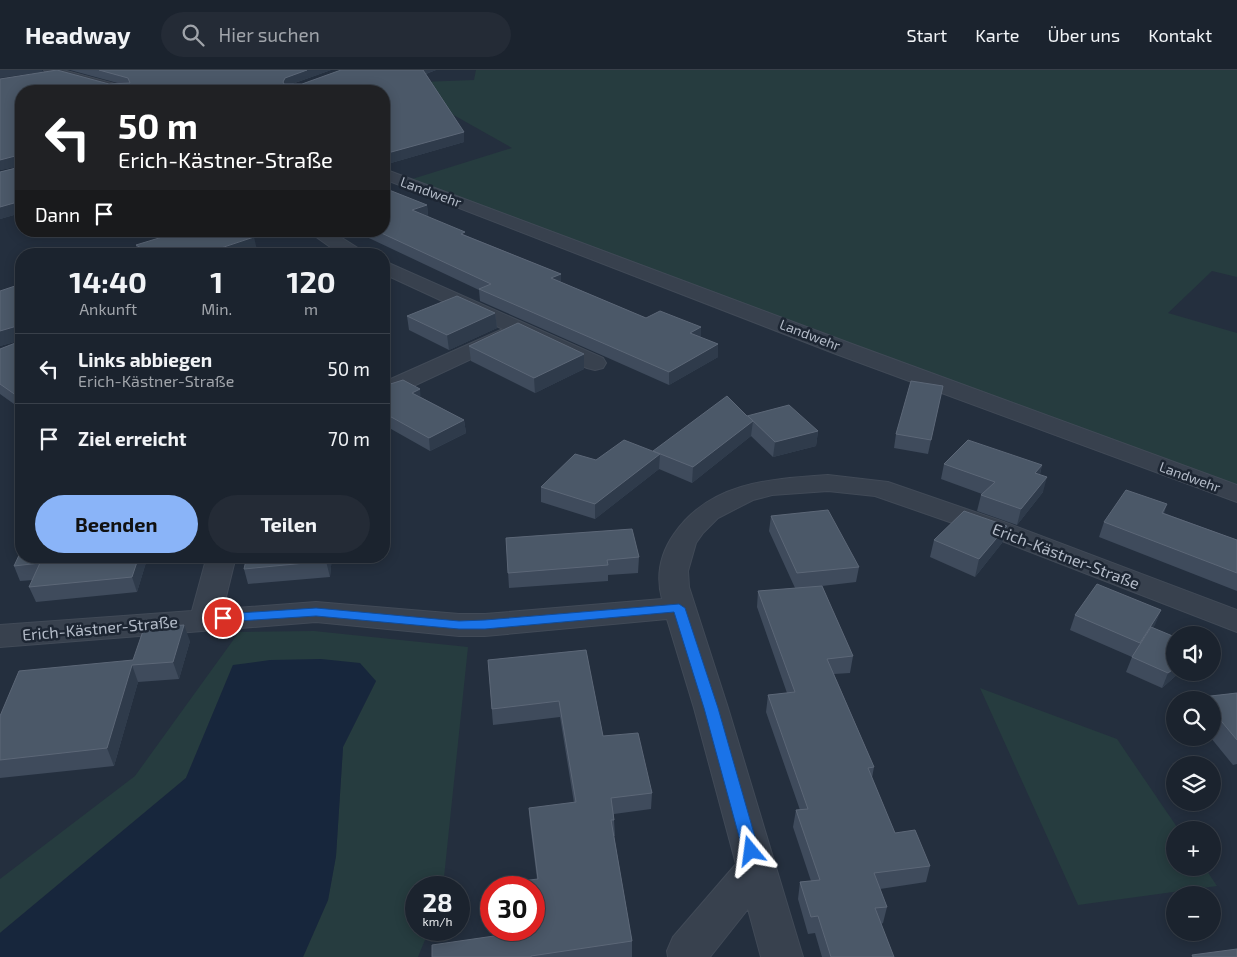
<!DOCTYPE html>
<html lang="de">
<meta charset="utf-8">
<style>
:root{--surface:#1b232e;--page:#242b36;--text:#f1f3f6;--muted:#a0a4aa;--line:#39404a;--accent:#8ab4f8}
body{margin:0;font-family:"Exo 2",sans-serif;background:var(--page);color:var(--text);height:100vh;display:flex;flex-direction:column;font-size:19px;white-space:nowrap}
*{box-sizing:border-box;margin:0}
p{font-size:16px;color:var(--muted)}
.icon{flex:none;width:28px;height:28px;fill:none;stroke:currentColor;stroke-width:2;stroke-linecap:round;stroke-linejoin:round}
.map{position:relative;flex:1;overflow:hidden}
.drawer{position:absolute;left:15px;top:178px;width:375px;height:315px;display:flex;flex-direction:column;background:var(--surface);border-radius:20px;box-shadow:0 2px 12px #0003,0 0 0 1px var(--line)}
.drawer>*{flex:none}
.hud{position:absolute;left:15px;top:15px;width:375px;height:152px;border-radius:20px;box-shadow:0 2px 12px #0003,0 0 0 1px var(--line);background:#202124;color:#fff;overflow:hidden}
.fabs{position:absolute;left:1166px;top:556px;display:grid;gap:10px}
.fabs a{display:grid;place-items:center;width:55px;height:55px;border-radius:50%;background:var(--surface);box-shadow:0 2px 12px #0003,0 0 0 1px var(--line);font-size:25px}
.speed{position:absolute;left:405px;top:806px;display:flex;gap:10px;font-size:25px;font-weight:700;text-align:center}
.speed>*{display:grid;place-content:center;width:65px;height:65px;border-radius:50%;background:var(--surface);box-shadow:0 2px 12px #0003,0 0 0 1px var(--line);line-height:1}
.speed small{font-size:12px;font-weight:400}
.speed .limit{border:8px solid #d22;background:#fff;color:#111}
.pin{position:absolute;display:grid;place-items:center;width:42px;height:42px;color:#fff;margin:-21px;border:2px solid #fff;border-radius:50%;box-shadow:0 1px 5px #0007}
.me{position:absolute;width:55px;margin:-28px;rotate:344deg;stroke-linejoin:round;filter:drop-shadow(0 0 4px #0008)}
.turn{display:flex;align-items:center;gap:18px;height:105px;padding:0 20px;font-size:22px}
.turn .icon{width:65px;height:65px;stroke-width:2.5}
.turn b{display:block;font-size:35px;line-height:42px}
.then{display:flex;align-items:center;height:48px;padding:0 20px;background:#0003;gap:10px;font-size:19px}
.eta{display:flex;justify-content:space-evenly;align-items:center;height:85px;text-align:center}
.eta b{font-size:30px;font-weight:700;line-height:35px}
.action{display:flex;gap:10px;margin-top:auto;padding:10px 20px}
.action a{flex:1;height:58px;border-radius:30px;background:var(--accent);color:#111;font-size:20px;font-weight:700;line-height:58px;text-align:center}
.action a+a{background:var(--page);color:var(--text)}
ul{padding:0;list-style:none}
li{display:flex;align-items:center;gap:15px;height:70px;padding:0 20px;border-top:1px solid var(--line)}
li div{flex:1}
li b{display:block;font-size:19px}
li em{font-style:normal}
header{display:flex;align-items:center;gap:30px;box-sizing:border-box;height:70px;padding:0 25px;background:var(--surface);border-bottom:1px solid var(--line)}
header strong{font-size:24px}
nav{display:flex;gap:28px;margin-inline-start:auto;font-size:18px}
.search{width:350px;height:45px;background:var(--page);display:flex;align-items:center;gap:12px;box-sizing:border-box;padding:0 18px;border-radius:28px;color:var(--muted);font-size:19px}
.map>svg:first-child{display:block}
.green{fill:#263c3f}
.water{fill:#17263c}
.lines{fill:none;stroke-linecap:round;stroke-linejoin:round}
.minor-casing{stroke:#414a57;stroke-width:2}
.minor{fill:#38414e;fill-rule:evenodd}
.wall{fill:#3f4b5c}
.shaded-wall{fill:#2f3b4b}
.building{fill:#4b5868;stroke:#5c6777}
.route{fill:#1a73e8;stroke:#114b97}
.labels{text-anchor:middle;stroke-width:5;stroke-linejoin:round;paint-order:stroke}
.far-street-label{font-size:14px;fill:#b4bcc9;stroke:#1d2633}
.street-label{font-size:16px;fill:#b4bcc9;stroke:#1d2633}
</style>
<header>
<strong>Headway</strong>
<div class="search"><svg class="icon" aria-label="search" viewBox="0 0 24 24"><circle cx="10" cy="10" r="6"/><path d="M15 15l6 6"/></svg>Hier suchen</div>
<nav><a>Start</a><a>Karte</a><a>Über uns</a><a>Kontakt</a></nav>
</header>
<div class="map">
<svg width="1237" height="887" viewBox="0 0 1237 887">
<rect width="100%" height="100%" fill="#242f3e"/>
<!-- green -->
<path class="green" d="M476,0H1237V207L1212,201L1168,243L1237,263V419L409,110L512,78L450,43L420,12L474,10Z
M314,561L468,577L443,817L416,818V860H429L418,887H303L328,830L336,786L343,677L376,611L233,595L186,708L0,863V809L135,706L239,562Z
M980,618L1117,669L1179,760H1175V798H1205L1217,816L1078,835Z"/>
<!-- water -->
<path class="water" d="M321,589L360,593L376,611L343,677L336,786L328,830L303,887H0V863L186,708L233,595L270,590Z"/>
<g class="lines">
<!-- minor casing -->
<g class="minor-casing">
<path id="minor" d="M44,0H63L130,18L131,21H112L46,3Z
M384,99L852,274L1237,415V432L836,284L384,109Z
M308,161H331L361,180L363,184H340Z
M384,191L603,288L606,293L603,298L595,300L587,298L514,264L512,270L392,326L384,328V312L503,259L384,204Z
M828,405L888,412L1004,452L1237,540V562L984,464L875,426L828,421L772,425L753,430L718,448L703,463L696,473L688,501L689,517L728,638L803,887H761L748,839L710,887H668L667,881L673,867L736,794L694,638L667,549L485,566H459L316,552L0,577V555L192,541L207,486H236L223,539L316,532L459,544H485L662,529C656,506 660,484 674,464C710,412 770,409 828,405Z"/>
</g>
<!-- minor -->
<use href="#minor" class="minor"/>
</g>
<!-- wall -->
<path class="wall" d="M57,0L109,14H121L70,0H331L292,14H302L341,0H436L426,4L464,62V72L384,95V21H21V143L0,149V102L20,97V96L0,100V9Z
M427,135L428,146H427L465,165L561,204V212L646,248L701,257V268L718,274V287L669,315L480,231L479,220L354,161H384Z
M136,175L257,180L244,184H138Z
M21,214V339L0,324V279L18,272V271L0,276V221Z
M495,243L497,258L449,280L409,260L407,246Z
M469,276L584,284V299L535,323L471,291Z
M384,316L421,327L464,350L466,363L430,381L384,355Z
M940,329L928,384L894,378L896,364Z
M747,346L818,361L816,376L773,387L751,366L692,413L659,399L595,449L541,432V417L596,390L653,381Z
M944,394L1042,395L1040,404L1043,422L1017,455L977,441L981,425L982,424L941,409Z
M1167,434L1164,443L1237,470V521L1099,467L1104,452Z
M771,446L859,497L856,512L822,516L853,586L850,603L834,604L874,697L872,708L895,763L930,796L926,812L880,819L887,837L883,853L881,854L894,887H822L815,863L808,864L798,829L800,812L811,811L793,757L796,740H800L766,642L768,625L787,623L757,537L758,521L795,518L769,461Z
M506,468L639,487L638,503L608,505V511L509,518Z
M934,470L1002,473L975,507L930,487Z
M21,486H148L137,522L36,532L29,517L33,510L20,511L14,496Z
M332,486L330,507L248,514L244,499Z
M1161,540L1153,558L1175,602H1180L1162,618L1126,602L1132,587L1070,560L1075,545Z
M190,571L179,609L138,612L114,696L0,708V646Z
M586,580L603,666L652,723L651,739L614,744V750L615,766H614L632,871V887H432L501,865L537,809L530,754L529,738L574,733L560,647L493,655L488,590Z
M1237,623V694L1233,695L1211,668H1212V630H1201L1202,627Z"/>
<!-- shaded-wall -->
<path class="shaded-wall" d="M0,0H42L43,2L0,8Z
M307,0H331L286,16L283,12L285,8Z
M422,0H436L422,5Z
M464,62V72L384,95V84Z
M19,85L21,96L0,100V90Z
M21,131V143L0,149V137Z
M427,135L428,146L413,151L412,140Z
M254,167L257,180L244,184H203Z
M561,204V216L551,208Z
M495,243L497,258L449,280L447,265Z
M17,256L21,270L0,276V261Z
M701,257V270L690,263Z
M718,274V287L669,315V302Z
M584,284V299L535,323L534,308Z
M420,319L421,331L412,323Z
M464,350L466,363L430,381L429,368Z
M753,351L751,366L692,413L693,397Z
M818,361L816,376L773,387L775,372Z
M660,384L659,399L595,449V434Z
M1042,395L1038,411L1035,403Z
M1047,407L1043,422L1017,455L1021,439Z
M1007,456L1002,473L975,507L979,489Z
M139,486H148L137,522L132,507Z
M327,486H332L330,507L326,491Z
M1161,540L1155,555L1135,588L1140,573Z
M184,555L190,571L179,609L173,592Z
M132,595L138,612L114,696L107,678Z
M1175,598V602H1180L1162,618L1168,603Z"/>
<!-- building -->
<path class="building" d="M57,0L109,14L130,13L128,8L99,0H307L285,8L283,12L284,14H302L341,0H423L464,62L384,84V21H21V131L0,137V102L20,97L19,85L0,90V9Z
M384,118L427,135L412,140L465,162L461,164L561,204L551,208L646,248L660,241L701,257L690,263L718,274L669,302L479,219L491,214L377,161H384Z
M182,161H252L254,167L203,184H151L136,175Z
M21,214V327L20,328L0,314V279L18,272L17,256L0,261V221Z
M457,226L495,243L447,265L407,246Z
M518,253L584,284L534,308L469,276Z
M403,310L420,319L412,323L464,350L429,368L384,343V316Z
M911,311L943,316L931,370L896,364Z
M727,326L747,346L789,335L818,361L775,372L748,346L753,351L693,397L653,381Z
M624,370L660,384L595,434L541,417L575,384L596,390Z
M968,370L1042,395L1035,403L1047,407L1021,439L981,425L995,412L944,394Z
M1126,420L1167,434L1162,443L1237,470V503L1104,452Z
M828,440L859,497L797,503L771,446Z
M964,441L1007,456L979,489L934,470Z
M632,459L639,487L607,490L608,495L508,503L506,468Z
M21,481V486H139L132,507L29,517L40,493L14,496Z
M247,486H327L326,491L244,499Z
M1097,514L1161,540L1140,573L1075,545Z
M822,516L853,586L827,589L874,697L868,698L895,763L915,760L930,796L874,803L887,837L875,838L894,887H831L818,846L811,847L800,812L820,810L796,740L808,739L768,625L795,622L758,521Z
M184,555L173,592L132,595L107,678L0,690V646L19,601L133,590L144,558Z
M1151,557L1175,567V598L1168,603L1132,587Z
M586,580L603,666L638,663L652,723L611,728L614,750H611L632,871L531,886V887H432V875L501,865L500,860H534V818H497V814L538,809L529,738L576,732L559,631L492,639L488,590Z
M1237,623V670L1212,640V630H1205L1202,627Z
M1237,879V887H1193L1192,885Z"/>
<!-- route -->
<path class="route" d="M679,534L685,538L718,638L759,781L757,786L751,788L745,786L743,781L704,638L674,542L485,559H459L316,546L223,552L217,548L223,544L316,538L459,551L485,550Z"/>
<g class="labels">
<!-- far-street labels -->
<g class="far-street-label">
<text transform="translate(431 122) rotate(20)" y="5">Landwehr</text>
<text transform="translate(810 265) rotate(21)" y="5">Landwehr</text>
<text transform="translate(1190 407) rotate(20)" y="5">Landwehr</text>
</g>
<!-- street labels -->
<g class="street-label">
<text transform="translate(1066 486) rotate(21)" y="6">Erich-Kästner-Straße</text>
<text transform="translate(100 558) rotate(-5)" y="6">Erich-Kästner-Straße</text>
</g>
</g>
</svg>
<div class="fabs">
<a><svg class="icon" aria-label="sound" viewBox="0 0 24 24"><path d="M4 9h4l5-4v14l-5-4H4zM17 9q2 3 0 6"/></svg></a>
<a><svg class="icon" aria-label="search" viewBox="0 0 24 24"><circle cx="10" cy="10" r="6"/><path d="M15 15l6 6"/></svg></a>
<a><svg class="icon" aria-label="layers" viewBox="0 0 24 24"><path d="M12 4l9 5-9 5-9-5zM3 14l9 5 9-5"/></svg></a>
<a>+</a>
<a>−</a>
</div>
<div class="speed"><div>28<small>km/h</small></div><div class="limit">30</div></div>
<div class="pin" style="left:223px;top:548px;background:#d93025"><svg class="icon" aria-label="arrive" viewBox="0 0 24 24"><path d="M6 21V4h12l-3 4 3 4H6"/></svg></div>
<svg class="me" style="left:751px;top:781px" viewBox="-20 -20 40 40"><path d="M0-17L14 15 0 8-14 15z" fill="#1a73e8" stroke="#fff" stroke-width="4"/></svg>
<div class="hud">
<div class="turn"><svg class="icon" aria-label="left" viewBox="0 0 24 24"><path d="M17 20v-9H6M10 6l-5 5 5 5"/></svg><div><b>50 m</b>Erich-Kästner-Straße</div></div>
<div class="then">Dann<svg class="icon" aria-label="arrive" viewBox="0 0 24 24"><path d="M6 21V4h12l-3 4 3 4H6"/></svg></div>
</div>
<section class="drawer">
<div class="eta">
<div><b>14:40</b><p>Ankunft</p></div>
<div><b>1</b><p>Min.</p></div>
<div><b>120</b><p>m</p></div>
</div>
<ul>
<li><svg class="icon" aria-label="left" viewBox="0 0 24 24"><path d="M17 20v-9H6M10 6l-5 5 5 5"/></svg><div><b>Links abbiegen</b><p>Erich-Kästner-Straße</p></div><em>50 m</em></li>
<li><svg class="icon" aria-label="arrive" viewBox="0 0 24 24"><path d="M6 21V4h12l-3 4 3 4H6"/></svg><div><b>Ziel erreicht</b></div><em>70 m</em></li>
</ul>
<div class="action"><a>Beenden</a><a>Teilen</a></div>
</section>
</div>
